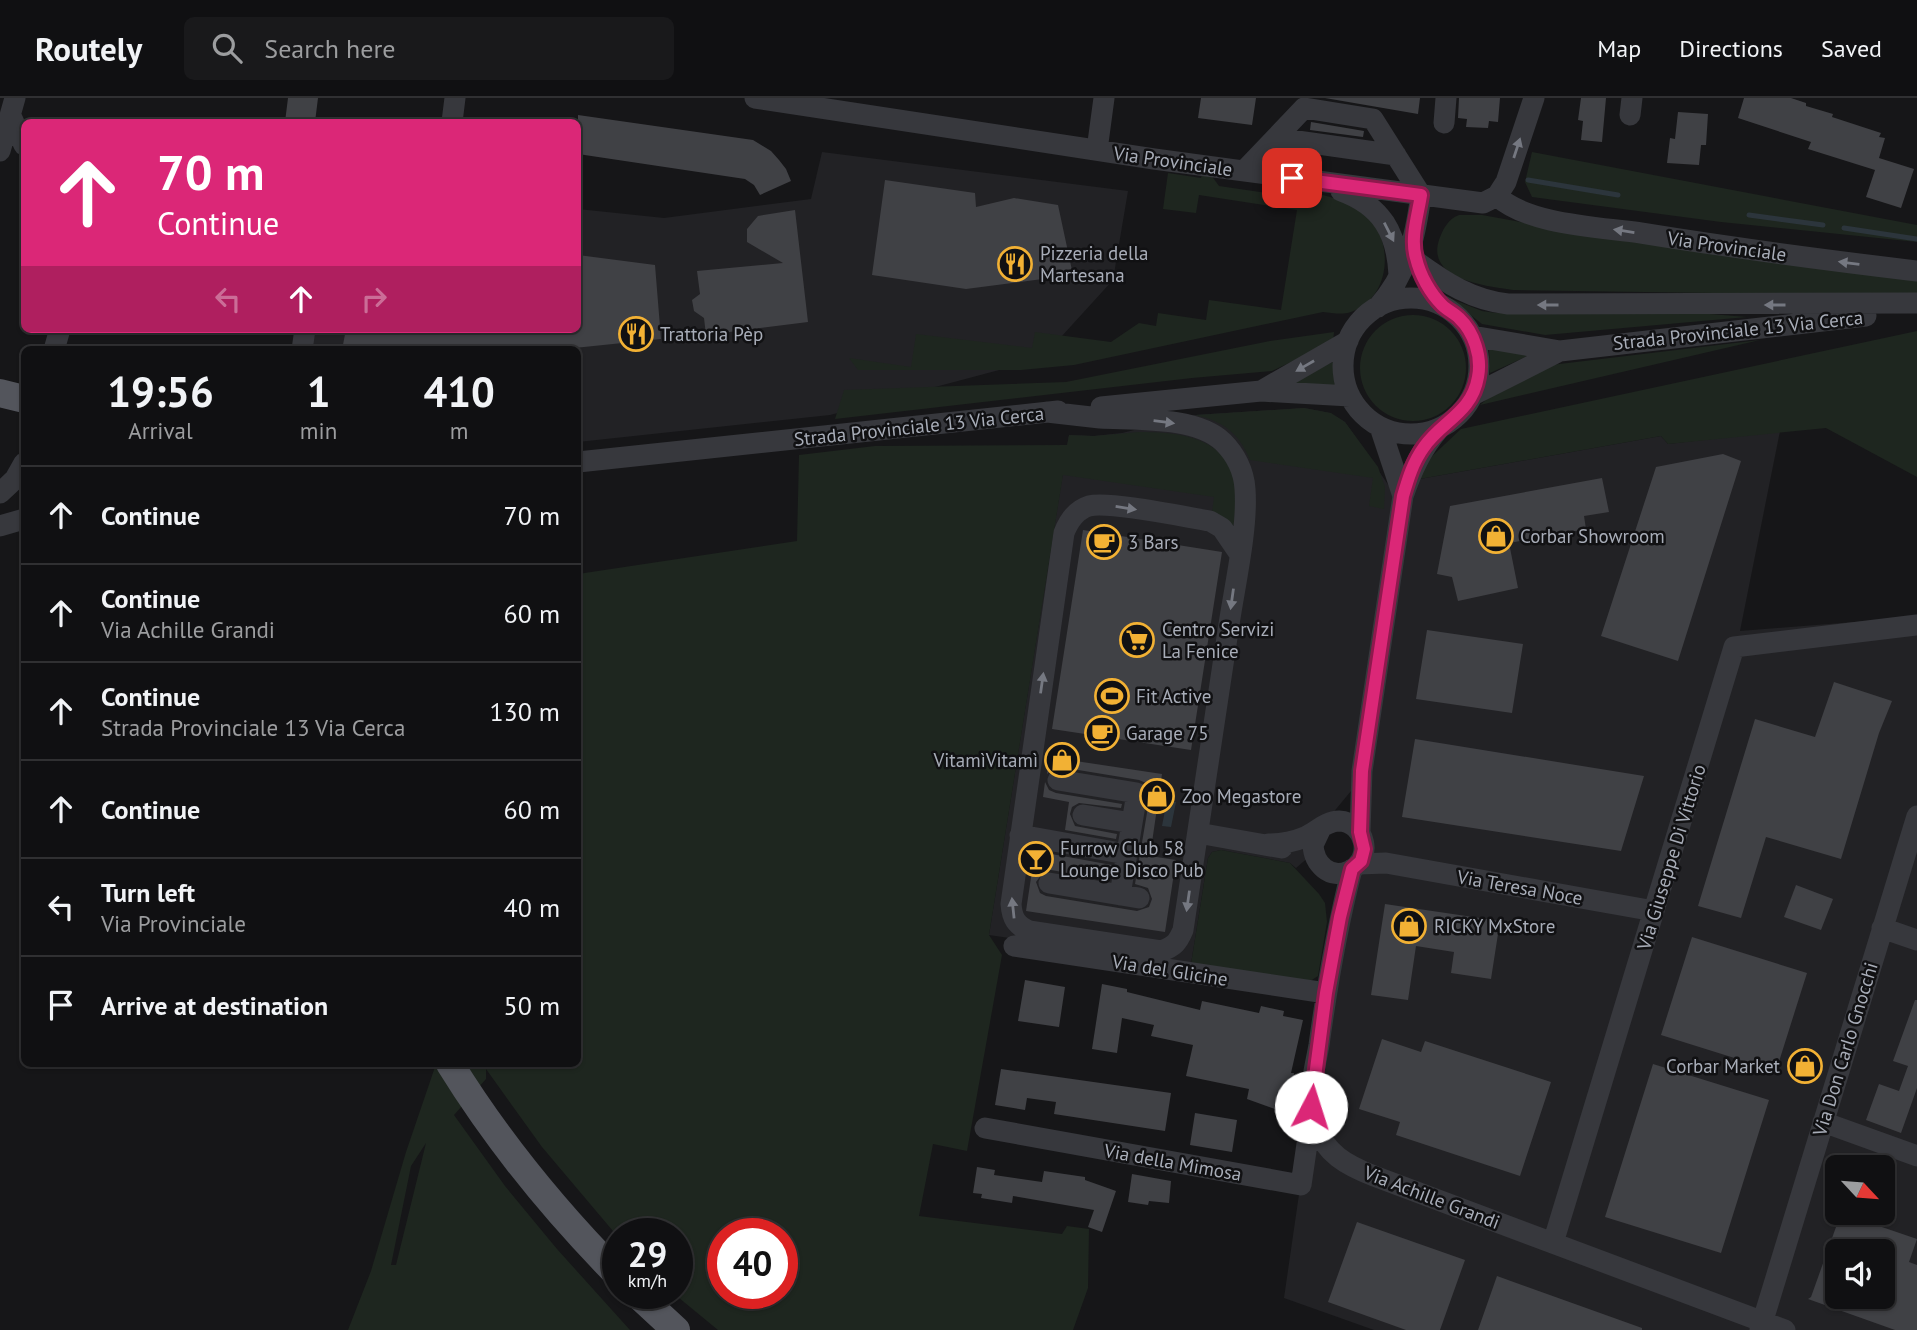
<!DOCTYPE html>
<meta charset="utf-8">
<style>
:root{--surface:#101012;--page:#19191b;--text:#f1f3f6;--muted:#9c9d9f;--line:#303032}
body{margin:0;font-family:"PT Sans",sans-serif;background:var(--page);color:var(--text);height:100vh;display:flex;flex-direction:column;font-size:26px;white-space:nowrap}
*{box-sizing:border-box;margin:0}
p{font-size:23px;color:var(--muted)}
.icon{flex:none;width:38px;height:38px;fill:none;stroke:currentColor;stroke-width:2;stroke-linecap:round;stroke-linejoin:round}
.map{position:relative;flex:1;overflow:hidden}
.sheet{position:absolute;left:21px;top:248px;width:560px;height:721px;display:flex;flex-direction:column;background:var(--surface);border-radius:10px;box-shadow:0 2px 5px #0004,0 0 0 2px var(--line)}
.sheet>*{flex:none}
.banner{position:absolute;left:21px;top:21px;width:560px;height:214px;border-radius:10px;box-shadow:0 2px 5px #0004,0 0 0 2px var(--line);background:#db2777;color:#fff;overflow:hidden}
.needle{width:46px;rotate:116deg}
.tools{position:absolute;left:1825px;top:1057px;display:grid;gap:14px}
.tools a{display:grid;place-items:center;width:70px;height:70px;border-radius:10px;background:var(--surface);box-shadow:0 2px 5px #0004,0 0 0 2px var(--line);font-size:35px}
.speed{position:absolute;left:602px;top:1120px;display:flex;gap:14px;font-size:35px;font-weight:700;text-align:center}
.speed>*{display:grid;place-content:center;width:91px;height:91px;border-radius:50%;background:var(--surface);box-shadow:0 2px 5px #0004,0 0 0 2px var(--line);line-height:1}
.speed small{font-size:18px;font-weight:400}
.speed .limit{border:10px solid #d22;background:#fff;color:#111}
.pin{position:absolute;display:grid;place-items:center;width:60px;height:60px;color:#fff;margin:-30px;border-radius:14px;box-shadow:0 4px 10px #0006}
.me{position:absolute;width:77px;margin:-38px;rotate:5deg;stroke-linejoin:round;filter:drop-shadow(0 0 5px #0008)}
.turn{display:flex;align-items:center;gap:24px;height:147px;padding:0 21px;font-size:32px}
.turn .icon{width:91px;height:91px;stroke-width:2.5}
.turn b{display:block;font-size:49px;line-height:60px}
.lanes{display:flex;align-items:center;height:66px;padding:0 21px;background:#0003;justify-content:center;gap:35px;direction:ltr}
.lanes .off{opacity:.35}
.eta{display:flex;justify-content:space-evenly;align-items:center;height:119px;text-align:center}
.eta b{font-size:42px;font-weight:800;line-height:49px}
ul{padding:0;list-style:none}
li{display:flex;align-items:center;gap:21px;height:98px;padding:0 21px;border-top:2px solid var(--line)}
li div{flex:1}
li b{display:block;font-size:26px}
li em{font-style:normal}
header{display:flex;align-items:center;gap:42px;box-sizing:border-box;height:98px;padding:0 35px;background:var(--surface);border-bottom:2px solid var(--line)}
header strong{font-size:33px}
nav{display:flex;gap:38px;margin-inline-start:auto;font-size:24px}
.search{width:490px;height:63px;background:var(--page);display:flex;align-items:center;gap:18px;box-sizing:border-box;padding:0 24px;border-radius:10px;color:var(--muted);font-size:26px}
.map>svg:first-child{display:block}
.built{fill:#222225;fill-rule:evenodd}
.green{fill:#1e261f;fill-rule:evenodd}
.water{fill:#2c353c}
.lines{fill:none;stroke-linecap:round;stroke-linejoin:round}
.stream{stroke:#2c353c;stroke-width:5}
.building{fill:#404145;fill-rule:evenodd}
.minor{stroke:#37383d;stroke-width:21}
.major{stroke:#53555c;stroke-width:28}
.oneway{fill:#757881}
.route-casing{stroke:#8e194d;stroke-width:18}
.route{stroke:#db2777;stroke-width:12}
.labels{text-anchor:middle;stroke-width:5;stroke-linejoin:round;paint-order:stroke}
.street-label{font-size:19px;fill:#a8adb8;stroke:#111113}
.poi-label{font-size:19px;fill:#a8adb8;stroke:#111113;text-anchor:start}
</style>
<header>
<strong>Routely</strong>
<div class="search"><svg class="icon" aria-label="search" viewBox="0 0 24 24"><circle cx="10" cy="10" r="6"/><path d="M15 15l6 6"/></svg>Search here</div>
<nav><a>Map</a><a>Directions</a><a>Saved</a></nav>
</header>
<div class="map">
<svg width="1917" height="1232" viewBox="0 0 1917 1232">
<rect width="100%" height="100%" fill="#161618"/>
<!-- built -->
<path class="built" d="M822,54L1128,93L1113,182L1041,261L830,317L578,344V252H293L296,231H578V111L664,120L811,101Z
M1304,310L1330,315L1345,324L1398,401L1351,693L1327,722L1310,758L1296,770L1290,765L1221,752L1212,754L1208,760L1191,866L989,837L1069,337L1094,338L1122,335L1195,317Z
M1780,333L1740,533L1917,519V1232H1374L1284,1200L1328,896L1355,774L1365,674L1414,382L1661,338L1668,346ZM1838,1069H1883V1115H1838ZM1838,1153H1883V1199H1838Z"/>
<!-- green -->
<path class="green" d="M1532,54L1917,127V144L1721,124L1532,99L1525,84Z
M1168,75L1201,80L1202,76L1211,77L1219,88L1307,101L1318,96C1332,99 1352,105 1364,114C1395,140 1392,200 1351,214C1343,217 1332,215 1323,214L1074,267L1021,272H858L849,260L911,269L916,236L1032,250L1035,234L1111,244L1139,225L1156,228L1158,215L1206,222L1209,202L1281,212L1297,112L1199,97L1196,115L1163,111Z
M1459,117H1482L1532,126L1917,177V198L1513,192C1487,188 1426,182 1439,142C1443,131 1448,121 1459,117Z
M1449,200L1482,213L1496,215L1673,213L1747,219L1545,237L1482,226Z
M1360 270a53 53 0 1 1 106 0a53 53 0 1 1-106 0Z
M1917,233V379L1826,330L1668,346L1661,338L1414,382L1428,362L1461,331Z
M1334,234L1333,244L1272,273L1192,280L835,321L844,292L1066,284L1270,243Z
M1760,242L1480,307L1505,285L1551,267Z
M1489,250L1534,255L1490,275Z
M1335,263L1341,291L1288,285Z
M1304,310L1331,315L1345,324L1378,369L1385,389L1384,411L1369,408L1373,380L1250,362C1239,335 1223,323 1195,317Z
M1139,334C1178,334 1229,339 1235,387C1237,402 1235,417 1233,431L1212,415L1214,399L1063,377L989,837L1002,857L967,1053L933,1046L919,1118L1062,1136L1067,1128L1089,1131L1088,1190L1073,1232H718L673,1195H677V1136H618V1139L542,1049L486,971V981L454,1017L505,1088L557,1151L630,1232H348L371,1173L406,1054L436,966H578V476L797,443L799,357L875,348L1067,347L1069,337L1094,338ZM426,1045L396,1167H391L411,1068ZM723,1136H782V1195H723Z
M1221,752L1290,765L1319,796L1325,805L1327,824L1318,878L1307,885L1191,866L1208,760L1212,754Z"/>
<!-- water -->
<path class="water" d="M1167,702L1176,704L1171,729L1162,728Z"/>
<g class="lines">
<!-- stream -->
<path class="stream" d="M1528,82L1618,97
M1749,117L1823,127
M1844,130L1917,141"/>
</g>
<!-- building -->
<path class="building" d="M288,0H318L315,24H285Z
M1201,0H1256L1252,27L1198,20Z
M1325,0H1420L1418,16Z
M1459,0H1500L1498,24L1489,23L1488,30L1466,29L1467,21L1458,20Z
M1581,0H1606L1602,44L1581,42L1583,23L1578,22Z
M1744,0H1791L1806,5V8L1833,16L1832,19L1881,35L1879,39L1885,40L1879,60L1914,71L1901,110L1866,99L1875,72L1808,51L1811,44L1738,20Z
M1678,14L1708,16L1706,47H1701L1699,67L1667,65L1670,40L1675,41Z
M578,17L753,42L771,53L779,62L786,71L791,83L760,97L754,87L745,81L578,56Z
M1311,24L1364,33L1363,39L1310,32Z
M885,82L975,95L976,109L1014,100L1058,107L1073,177L966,191L872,177Z
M795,112L808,224L706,237L704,220L694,213L692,202L700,196L697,173L783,165L747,144V131L758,118Z
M578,157L655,167L661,241L555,252H342L346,231H578Z
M1723,356L1741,363L1678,563L1601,538L1656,369Z
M1602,380L1609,414L1584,418L1586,431L1509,445L1518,490L1458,503L1452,479L1437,476L1450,408Z
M1083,432L1222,454L1191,652L1052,631Z
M1427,532L1523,546L1512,615L1416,601Z
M1834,584L1892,603L1879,635L1841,761L1766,739L1741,820L1698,808L1755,621L1815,639Z
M1415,641L1644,678L1621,753L1402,719Z
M1049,659L1162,676L1150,758L1176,762L1165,834L1026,813L1035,753L1112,767L1109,782L1051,772L1044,773L1036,784L1040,795L1046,798L1137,813L1149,809L1152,801L1148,790L1135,786L1150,697L1146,685L1139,682L1060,669L1053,670L1047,676Z
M1045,684L1049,692L1056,695L1122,706L1121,710L1079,705L1072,709L1070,716L1075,728L1117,736L1116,741L1065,732L1069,704L1043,699Z
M1796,787L1833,801L1821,832L1784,819Z
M1385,806L1500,823L1491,881L1451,875L1454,854L1416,848L1408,902L1371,897Z
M1692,839L1807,875L1776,973L1661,937Z
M1025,882L1065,889L1059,929L1018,923Z
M1102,886L1127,891V894L1200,912L1202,903L1259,915L1261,908L1284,913L1283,918L1303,922L1291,975H1294L1289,1016L1247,1001L1249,991L1186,978L1193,947L1151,938L1154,927L1122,920L1117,955L1092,951Z
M1915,902H1917V990L1901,1035L1866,1022L1879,986L1899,993L1908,968L1893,963Z
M1382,941L1421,954L1425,943L1551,984L1520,1078L1396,1037L1400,1024L1359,1011Z
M1653,966L1769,1002L1721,1155L1605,1119Z
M1001,971L1171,995L1165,1033L1054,1016L1056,1004L1027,1000L1025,1012L995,1007Z
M1195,1015L1237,1022L1232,1054L1190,1047Z
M977,1069L995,1072L994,1077L1042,1084L1044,1073L1085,1079V1082L1116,1093L1102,1134L1088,1129L1094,1112L1013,1098L1012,1105L981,1100L982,1096L973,1095Z
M1132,1076L1171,1083L1169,1105L1149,1103L1148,1107L1128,1104Z
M1841,1115L1917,1141L1909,1164L1917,1167V1232H1895L1808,1201L1811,1199ZM1838,1153H1883V1199H1838Z
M1357,1124L1465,1162L1440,1232H1406L1328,1204Z
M1497,1178L1642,1230V1232H1478Z"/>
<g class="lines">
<!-- minor -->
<path class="minor" d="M755,0L1154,61L1483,105L1497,98L1506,84L1534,0
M1630,17L1632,0
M11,18L24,47
M452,24L455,0
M1444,25L1446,0
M1276,40L1396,57
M1097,52L1104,0
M0,53L15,0
M1244,73L1304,10L1373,21L1421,97C1415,140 1408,175 1378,209
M1341,93C1382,108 1397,135 1399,177
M1497,98C1528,127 1600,129 1641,135C1733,150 1825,162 1917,173
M1417,164C1446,185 1472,202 1508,206L1917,205
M1343 268a68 68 0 1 1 136 0a68 68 0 1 1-136 0Z
M1472,238L1560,253L1866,218
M54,252L60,231
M302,252L305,231
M1261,293L1348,243
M1473,297L1560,253
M1101,309L1261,293L1350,298
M1047,314C1065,316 1082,318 1100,320C1135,322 1196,318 1223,344C1235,356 1244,373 1245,391C1248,432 1234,490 1228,533C1213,633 1198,732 1183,832C1178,844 1174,849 1161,853L1029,833C1016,827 1012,820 1011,806L1064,435C1069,422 1076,412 1089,408C1110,403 1185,419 1210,423L1222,430L1239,455
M1380,329L1403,398
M578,364L1058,313
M0,395L15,381L24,365
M0,428L24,421
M1058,682L1137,695L1120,797
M1083,717L1132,725
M1360,734L1362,673L1403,398C1412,372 1421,352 1439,331
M1198,735L1282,750
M1020,737L1126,756
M1268,746C1281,746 1293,744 1305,739C1316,734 1326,723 1339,723C1366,724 1374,762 1349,773C1330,782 1314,766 1313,747L1321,730
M1358,766L1386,765L1654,813
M1352,771C1337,829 1327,888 1319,947C1315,971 1305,1003 1315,1027C1326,1056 1346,1067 1374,1078L1785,1232
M1049,785L1139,800
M1882,830L1917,842
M1014,848L1326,895
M1823,1024L1917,1058
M985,1030L1301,1087L1307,1046L1315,1027
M1553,1145L1734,549L1917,527
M1760,1232L1917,718"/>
<!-- major -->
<path class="major" d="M0,295L24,301
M450,966C497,1042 555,1113 618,1177
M636,1195L676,1232"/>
</g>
<!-- one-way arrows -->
<defs><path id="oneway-solid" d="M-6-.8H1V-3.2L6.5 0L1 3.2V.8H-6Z" transform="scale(1.75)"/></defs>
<g class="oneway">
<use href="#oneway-solid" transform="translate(1517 50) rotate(-72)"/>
<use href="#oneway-solid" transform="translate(1624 133) rotate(-171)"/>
<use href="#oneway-solid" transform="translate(1389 134) rotate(63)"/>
<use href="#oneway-solid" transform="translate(1849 165) rotate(-173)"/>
<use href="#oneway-solid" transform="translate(1548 207) rotate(-180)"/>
<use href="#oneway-solid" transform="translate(1775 207) rotate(180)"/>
<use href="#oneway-solid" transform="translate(1305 268) rotate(150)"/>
<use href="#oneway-solid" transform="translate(1164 324) rotate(7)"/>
<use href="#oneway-solid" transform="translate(1126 410) rotate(9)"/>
<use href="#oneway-solid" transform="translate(1232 501) rotate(98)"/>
<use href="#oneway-solid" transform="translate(1042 585) rotate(-82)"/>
<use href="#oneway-solid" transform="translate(1188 803) rotate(98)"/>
<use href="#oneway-solid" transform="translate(1013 810) rotate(-96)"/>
</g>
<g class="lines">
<!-- route casing -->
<g class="route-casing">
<path id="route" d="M1292,80L1421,97C1418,117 1410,140 1416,160C1420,177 1430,195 1442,207C1447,212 1454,215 1459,220C1474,234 1482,259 1478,279C1472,315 1442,323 1424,349C1413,364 1408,381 1403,398L1362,673L1360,734L1364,751L1361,763L1352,771L1340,819L1326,895L1311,1009"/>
</g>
<!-- route -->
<use href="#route" class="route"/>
</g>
<!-- icons -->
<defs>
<g id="restaurant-ring" transform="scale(1.75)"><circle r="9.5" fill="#111113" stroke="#f2b134" stroke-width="1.5"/><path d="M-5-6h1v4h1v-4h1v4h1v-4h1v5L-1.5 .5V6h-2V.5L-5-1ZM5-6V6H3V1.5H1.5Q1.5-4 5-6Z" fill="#f2b134"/></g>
<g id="shop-ring" transform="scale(1.75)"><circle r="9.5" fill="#111113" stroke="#f2b134" stroke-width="1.5"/><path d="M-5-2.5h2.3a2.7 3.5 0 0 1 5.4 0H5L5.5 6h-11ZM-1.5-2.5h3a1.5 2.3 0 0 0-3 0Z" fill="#f2b134"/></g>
<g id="cafe-ring" transform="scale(1.75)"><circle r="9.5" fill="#111113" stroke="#f2b134" stroke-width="1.5"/><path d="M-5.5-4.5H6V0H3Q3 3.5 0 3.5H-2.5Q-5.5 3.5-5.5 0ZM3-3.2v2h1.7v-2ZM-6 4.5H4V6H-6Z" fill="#f2b134"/></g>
<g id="supermarket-ring" transform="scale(1.75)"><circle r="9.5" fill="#111113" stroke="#f2b134" stroke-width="1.5"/><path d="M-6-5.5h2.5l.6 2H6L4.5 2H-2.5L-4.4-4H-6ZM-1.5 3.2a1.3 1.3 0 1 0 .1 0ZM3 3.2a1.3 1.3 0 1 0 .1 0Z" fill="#f2b134"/></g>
<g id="stadium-ring" transform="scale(1.75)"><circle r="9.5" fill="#111113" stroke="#f2b134" stroke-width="1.5"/><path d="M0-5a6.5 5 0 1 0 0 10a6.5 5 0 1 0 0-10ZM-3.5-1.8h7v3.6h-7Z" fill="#f2b134"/></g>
<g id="bar-ring" transform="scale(1.75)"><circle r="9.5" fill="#111113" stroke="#f2b134" stroke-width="1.5"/><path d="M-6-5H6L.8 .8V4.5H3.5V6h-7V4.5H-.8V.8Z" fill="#f2b134"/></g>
</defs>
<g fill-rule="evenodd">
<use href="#restaurant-ring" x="1015" y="166"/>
<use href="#restaurant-ring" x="636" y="236"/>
<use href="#shop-ring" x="1496" y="438"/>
<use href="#cafe-ring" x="1104" y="444"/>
<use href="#supermarket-ring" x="1137" y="542"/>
<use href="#stadium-ring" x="1112" y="598"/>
<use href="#cafe-ring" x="1102" y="635"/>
<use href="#shop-ring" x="1062" y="662"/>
<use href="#shop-ring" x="1157" y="698"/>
<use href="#bar-ring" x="1036" y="761"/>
<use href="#shop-ring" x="1409" y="828"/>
<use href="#shop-ring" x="1805" y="968"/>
</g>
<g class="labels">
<!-- street labels -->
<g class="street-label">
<text transform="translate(1173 63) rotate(8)" y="7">Via Provinciale</text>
<text transform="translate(1727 148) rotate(8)" y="7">Via Provinciale</text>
<text transform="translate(1738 232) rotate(-6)" y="7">Strada Provinciale 13 Via Cerca</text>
<text transform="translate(919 328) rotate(-6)" y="7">Strada Provinciale 13 Via Cerca</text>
<text transform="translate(1671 759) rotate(-73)" y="7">Via Giuseppe Di Vittorio</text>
<text transform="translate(1520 789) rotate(10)" y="7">Via Teresa Noce</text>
<text transform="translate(1170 872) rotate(9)" y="7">Via del Glicine</text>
<text transform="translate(1845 951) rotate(-73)" y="7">Via Don Carlo Gnocchi</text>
<text transform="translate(1173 1064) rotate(10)" y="7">Via della Mimosa</text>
<text transform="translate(1432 1099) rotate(21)" y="7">Via Achille Grandi</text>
</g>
<!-- poi labels -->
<g class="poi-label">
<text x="1040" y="162">Pizzeria della<tspan x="1040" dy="22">Martesana</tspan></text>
<text x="660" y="243">Trattoria Pèp</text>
<text x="1520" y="445">Corbar Showroom</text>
<text x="1128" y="451">3 Bars</text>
<text x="1162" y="538">Centro Servizi<tspan x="1162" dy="22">La Fenice</tspan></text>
<text x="1136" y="605">Fit Active</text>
<text x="1126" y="642">Garage 75</text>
<text x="1038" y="669" text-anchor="end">VitamìVitamì</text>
<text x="1182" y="705">Zoo Megastore</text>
<text x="1060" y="757">Furrow Club 58<tspan x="1060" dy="22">Lounge Disco Pub</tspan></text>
<text x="1434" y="835">RICKY MxStore</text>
<text x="1780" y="975" text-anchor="end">Corbar Market</text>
</g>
</g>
</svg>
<div class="tools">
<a><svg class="needle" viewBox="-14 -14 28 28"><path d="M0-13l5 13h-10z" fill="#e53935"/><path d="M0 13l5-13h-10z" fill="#9c9d9f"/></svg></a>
<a><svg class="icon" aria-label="sound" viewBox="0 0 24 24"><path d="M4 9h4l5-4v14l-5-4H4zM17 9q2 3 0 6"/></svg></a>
</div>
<div class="speed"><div>29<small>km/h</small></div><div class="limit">40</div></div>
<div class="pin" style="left:1292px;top:80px;background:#d93025"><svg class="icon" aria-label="arrive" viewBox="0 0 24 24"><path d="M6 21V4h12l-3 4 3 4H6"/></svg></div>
<svg class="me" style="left:1311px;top:1009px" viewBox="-20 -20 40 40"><circle r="19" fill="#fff"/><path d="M0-13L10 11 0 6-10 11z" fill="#db2777"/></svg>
<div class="banner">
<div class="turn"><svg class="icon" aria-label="ahead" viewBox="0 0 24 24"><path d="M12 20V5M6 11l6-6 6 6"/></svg><div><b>70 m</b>Continue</div></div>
<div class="lanes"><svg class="icon off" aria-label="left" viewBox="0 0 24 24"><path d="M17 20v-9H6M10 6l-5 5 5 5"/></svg><svg class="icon" aria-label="ahead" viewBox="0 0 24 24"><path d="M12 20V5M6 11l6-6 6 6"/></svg><svg class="icon off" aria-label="right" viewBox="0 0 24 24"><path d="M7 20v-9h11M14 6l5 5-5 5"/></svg></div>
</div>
<section class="sheet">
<div class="eta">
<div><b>19:56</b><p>Arrival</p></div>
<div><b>1</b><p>min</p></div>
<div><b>410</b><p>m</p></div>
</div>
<ul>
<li><svg class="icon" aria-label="ahead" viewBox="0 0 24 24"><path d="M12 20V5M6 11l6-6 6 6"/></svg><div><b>Continue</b></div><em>70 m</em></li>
<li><svg class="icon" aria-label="ahead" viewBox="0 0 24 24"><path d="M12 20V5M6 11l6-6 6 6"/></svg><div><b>Continue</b><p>Via Achille Grandi</p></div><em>60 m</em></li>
<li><svg class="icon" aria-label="ahead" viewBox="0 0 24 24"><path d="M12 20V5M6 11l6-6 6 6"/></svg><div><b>Continue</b><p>Strada Provinciale 13 Via Cerca</p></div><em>130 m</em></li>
<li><svg class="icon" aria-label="ahead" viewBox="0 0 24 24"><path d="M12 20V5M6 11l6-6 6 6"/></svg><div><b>Continue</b></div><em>60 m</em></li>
<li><svg class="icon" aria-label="left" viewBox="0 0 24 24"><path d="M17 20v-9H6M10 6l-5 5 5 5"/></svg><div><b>Turn left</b><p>Via Provinciale</p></div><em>40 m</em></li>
<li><svg class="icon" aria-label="arrive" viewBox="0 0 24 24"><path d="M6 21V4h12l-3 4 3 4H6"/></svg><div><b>Arrive at destination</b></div><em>50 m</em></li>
</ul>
</section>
</div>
